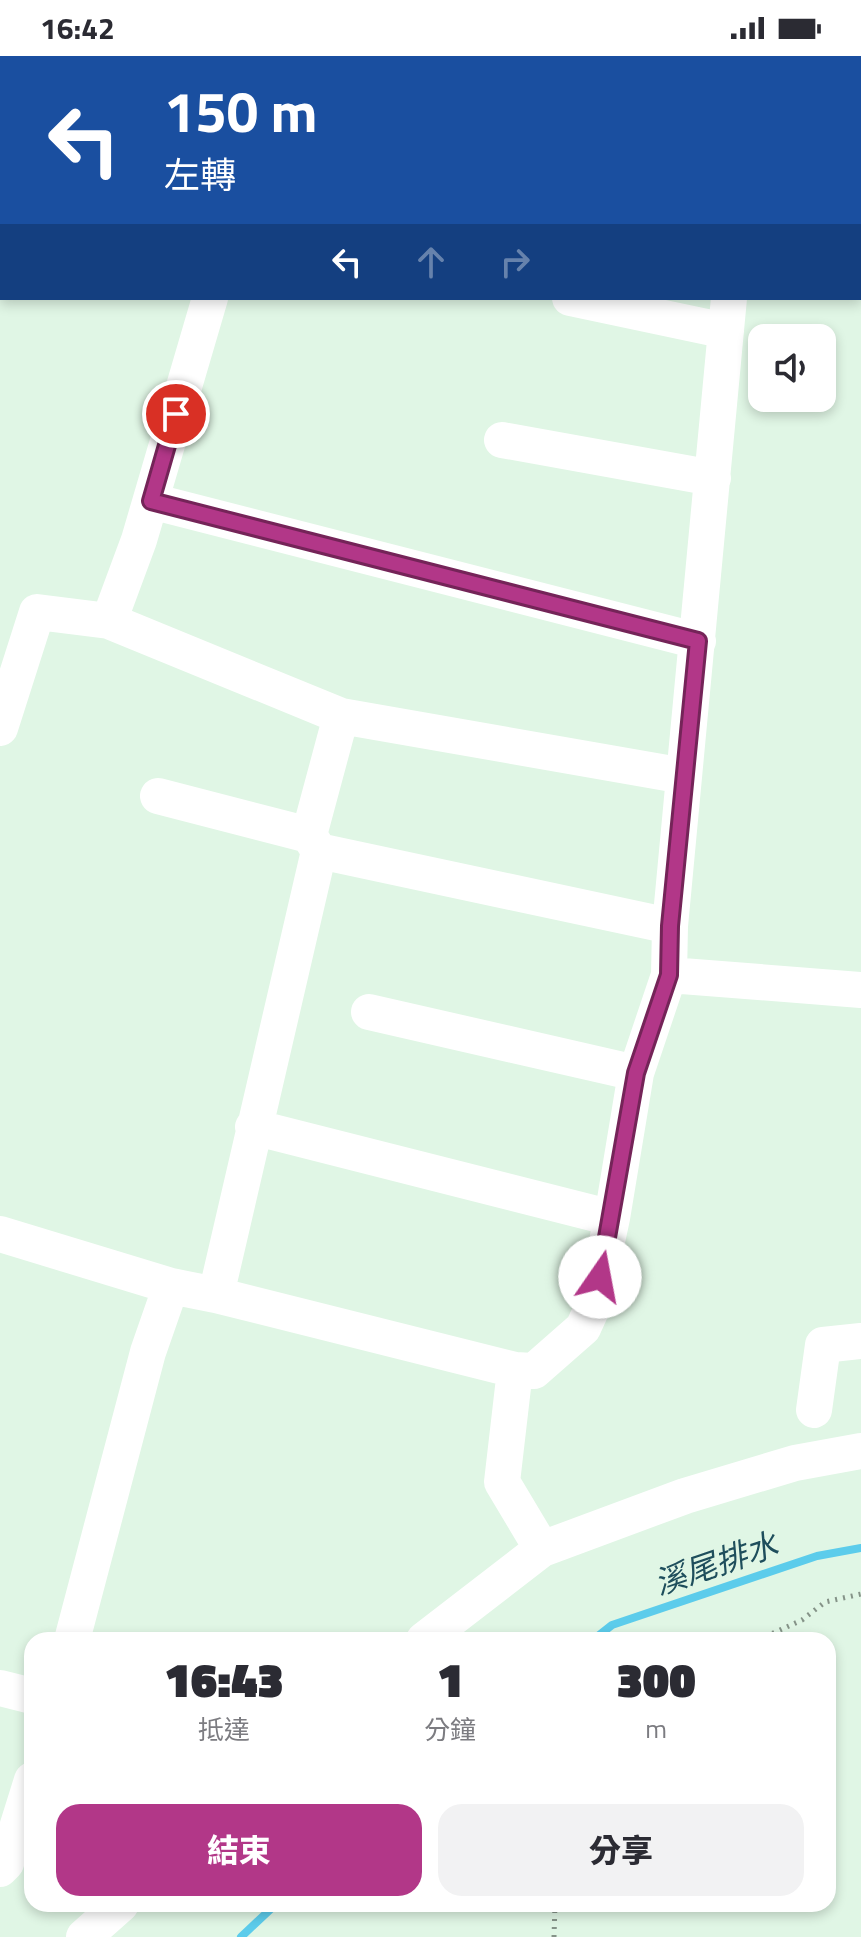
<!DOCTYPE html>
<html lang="zh-TW">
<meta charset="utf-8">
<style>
:root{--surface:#fff;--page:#f2f2f3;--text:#2b2b33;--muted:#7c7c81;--accent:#b23788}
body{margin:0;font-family:"Titillium Web","Noto Sans TC",sans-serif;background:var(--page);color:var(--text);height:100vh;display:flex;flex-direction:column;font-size:30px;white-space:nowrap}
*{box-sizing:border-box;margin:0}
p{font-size:26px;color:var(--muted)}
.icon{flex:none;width:44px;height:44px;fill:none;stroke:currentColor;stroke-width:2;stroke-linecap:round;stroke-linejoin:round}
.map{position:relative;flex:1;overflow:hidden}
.drawer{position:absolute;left:24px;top:1576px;width:812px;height:280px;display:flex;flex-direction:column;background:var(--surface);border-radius:24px;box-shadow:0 4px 12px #0003}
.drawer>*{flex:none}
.guide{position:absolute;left:0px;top:0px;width:862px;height:244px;box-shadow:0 4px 12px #0003;background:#1a4fa0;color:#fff;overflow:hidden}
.tools{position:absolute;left:748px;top:268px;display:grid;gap:16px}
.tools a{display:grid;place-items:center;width:88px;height:88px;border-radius:16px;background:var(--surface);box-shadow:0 4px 12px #0003;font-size:40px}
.pin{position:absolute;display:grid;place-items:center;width:68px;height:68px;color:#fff;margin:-34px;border:4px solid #fff;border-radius:50%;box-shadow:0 2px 8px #0007}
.me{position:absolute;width:88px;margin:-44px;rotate:12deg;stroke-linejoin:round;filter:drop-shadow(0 0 6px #0008)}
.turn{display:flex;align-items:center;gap:28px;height:168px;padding:0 32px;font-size:36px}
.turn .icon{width:104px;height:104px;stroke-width:2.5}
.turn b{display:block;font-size:56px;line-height:68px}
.lanes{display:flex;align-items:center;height:76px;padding:0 32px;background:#0003;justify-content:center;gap:40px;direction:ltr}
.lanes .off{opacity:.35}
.eta{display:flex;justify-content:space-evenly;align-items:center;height:136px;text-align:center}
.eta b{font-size:48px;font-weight:800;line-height:56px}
.primary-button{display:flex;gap:16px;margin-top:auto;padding:16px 32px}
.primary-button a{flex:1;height:92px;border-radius:24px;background:var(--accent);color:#fff;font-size:32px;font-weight:800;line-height:92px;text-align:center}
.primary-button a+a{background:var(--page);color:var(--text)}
.status{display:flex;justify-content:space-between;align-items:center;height:56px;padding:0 40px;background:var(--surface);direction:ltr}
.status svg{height:22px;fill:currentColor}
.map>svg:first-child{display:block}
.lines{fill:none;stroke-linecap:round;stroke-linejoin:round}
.stream{stroke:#5ccceb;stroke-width:8}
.path{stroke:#859388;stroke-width:5;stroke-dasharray:2 6;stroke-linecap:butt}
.minor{stroke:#fff;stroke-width:36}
.route-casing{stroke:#742458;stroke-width:20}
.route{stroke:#b23788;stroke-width:14}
.labels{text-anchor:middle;stroke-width:6;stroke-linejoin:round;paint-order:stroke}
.water-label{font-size:32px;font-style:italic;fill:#1e4e5c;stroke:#e0f6e5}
</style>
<div class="status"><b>16:42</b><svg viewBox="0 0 49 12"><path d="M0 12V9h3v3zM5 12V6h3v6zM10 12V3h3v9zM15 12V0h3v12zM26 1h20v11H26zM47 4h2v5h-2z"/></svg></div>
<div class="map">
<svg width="861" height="1881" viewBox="0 0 861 1881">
<rect width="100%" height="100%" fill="#e0f6e5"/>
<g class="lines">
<!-- stream -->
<path class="stream" d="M593,1584L612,1569L817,1500L861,1492
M241,1881L276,1848"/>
<!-- path -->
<path class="path" d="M758,1584L802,1564L825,1546L861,1538
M554,1881L555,1848"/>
<!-- minor -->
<path class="minor" d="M281,2L282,0
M487,2L488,0
M750,2V0
M570,242L726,275
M729,242L670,870L669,919L861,934
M502,384L713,422
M151,445L698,585
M109,565L341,660L684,720
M0,672L37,556L109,565L139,484L210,242
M158,740L309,779
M319,795L670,870
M369,956L636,1017
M253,1071L612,1162
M0,1178L171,1230L216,1239L515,1314L534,1315L583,1272L593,1250L612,1162L636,1017L669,919
M216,1239L319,795L309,779L341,660
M515,1314L502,1426L542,1493
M814,1354L823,1289L861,1285
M72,1584L148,1296L171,1230
M424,1584L542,1493L685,1440L795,1407L861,1395
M0,1632L32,1640
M0,1813L6,1807L32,1724
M84,1881L121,1848"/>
</g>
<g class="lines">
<!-- route casing -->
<g class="route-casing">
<path id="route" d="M176,358L151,445L698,585L670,870L669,919L636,1017L600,1221"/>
</g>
<!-- route -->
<use href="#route" class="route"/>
</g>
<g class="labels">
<!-- water labels -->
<g class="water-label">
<text transform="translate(716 1508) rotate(-19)" y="11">溪尾排水</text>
</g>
</g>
</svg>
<div class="tools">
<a><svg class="icon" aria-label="sound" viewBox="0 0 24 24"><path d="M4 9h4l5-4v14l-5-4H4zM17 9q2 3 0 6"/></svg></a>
</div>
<div class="pin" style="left:176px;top:358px;background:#d93025"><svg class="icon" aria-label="arrive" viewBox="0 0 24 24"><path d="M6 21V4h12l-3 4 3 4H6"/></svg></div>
<svg class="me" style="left:600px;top:1221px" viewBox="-20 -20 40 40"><circle r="19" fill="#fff"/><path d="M0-13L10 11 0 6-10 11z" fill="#b23788"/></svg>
<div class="guide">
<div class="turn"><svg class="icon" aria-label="left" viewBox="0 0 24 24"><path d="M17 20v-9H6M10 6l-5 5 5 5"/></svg><div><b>150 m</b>左轉</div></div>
<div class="lanes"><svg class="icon" aria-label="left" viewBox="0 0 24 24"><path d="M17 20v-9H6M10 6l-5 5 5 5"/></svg><svg class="icon off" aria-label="ahead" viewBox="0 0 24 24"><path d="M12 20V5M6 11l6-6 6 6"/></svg><svg class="icon off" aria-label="right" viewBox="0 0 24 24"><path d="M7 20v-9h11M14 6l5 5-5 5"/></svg></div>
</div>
<section class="drawer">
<div class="eta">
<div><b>16:43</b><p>抵達</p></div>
<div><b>1</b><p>分鐘</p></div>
<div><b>300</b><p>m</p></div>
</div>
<div class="primary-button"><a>結束</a><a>分享</a></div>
</section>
</div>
